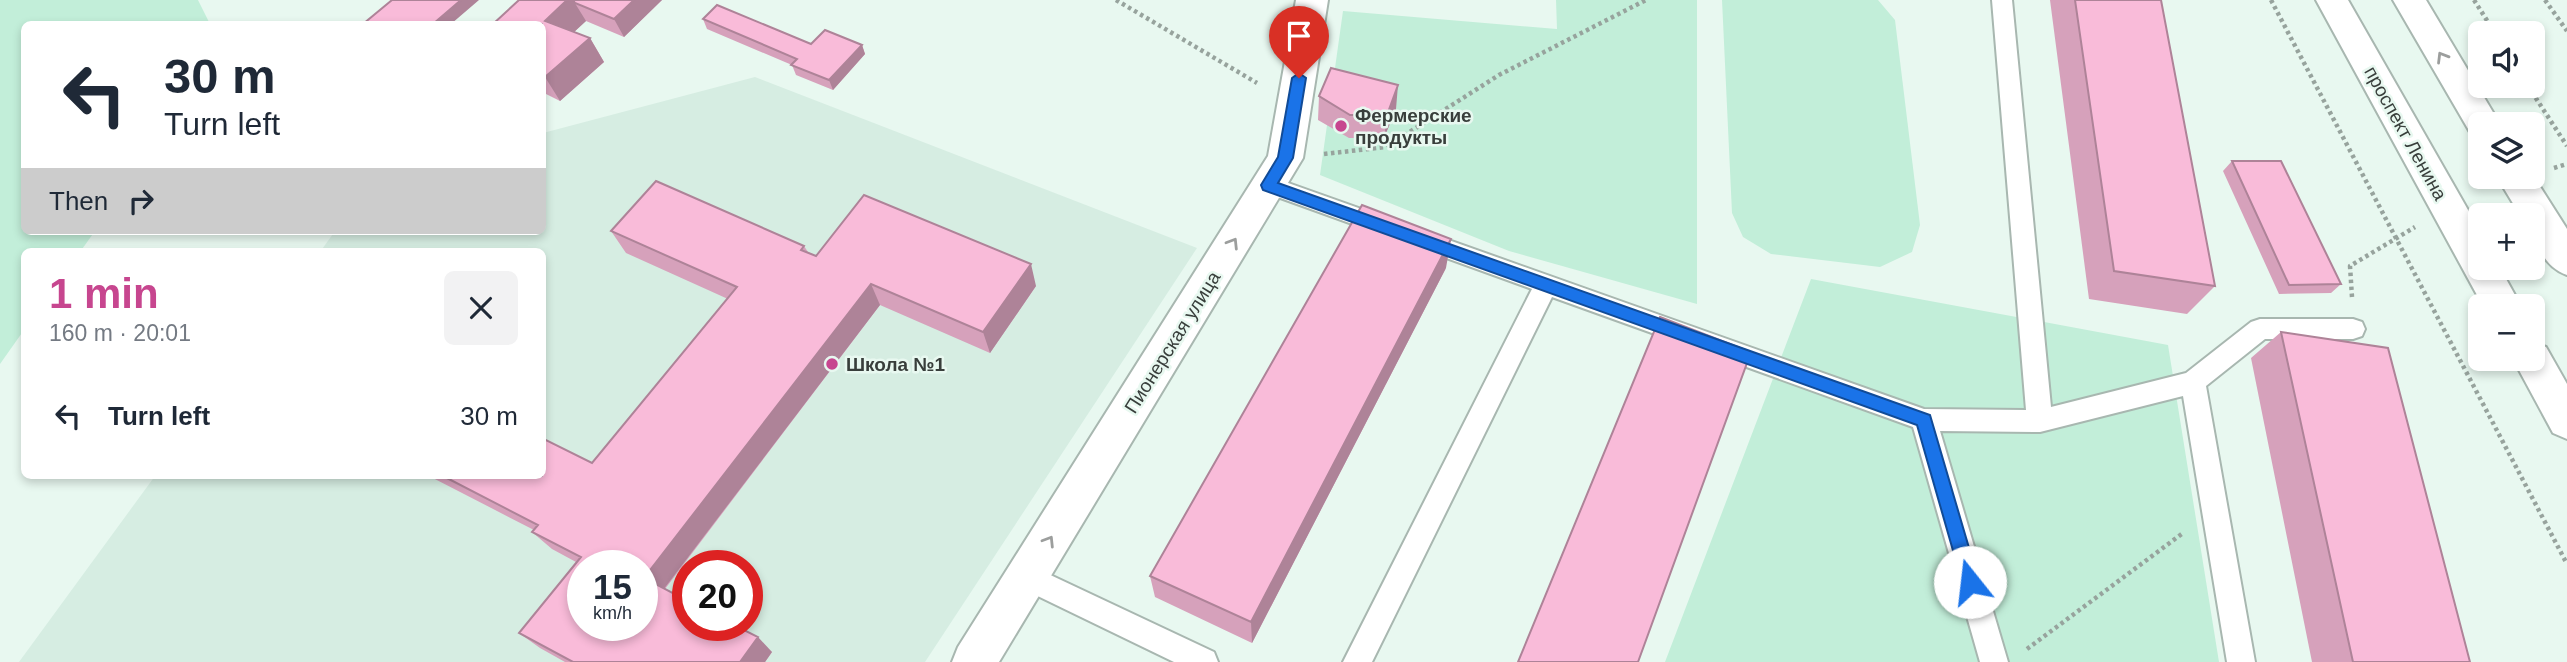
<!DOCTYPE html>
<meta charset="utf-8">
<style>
:root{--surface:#fff;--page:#f2f2f3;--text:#1f2937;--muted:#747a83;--accent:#c7468f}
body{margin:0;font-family:Arial,sans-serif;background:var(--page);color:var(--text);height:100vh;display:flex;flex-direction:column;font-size:26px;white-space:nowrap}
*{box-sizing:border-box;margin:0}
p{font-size:23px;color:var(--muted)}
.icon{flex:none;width:38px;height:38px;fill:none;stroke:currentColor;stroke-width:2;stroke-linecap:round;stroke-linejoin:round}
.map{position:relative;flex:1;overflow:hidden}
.sheet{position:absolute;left:21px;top:248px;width:525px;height:231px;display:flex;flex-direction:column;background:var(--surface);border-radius:10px;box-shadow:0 4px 10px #0003}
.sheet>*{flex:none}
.hud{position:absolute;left:21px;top:21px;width:525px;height:214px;border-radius:10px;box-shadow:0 4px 10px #0003;background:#fff;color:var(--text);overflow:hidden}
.buttons{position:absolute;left:2468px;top:21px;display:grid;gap:14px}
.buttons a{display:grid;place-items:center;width:77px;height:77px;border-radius:10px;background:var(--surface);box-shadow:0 4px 10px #0003;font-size:35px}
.speed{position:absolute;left:567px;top:550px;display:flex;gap:14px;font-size:35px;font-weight:700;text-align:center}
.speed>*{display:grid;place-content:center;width:91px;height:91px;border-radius:50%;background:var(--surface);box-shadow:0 4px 10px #0003;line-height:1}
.speed small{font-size:18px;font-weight:400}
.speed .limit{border:10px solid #d22;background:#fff;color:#111}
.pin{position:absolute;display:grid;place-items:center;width:60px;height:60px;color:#fff;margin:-72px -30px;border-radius:50% 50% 50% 0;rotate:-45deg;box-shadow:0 0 7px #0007}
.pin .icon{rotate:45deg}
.me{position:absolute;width:77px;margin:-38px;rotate:344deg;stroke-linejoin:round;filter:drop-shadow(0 0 5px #0008)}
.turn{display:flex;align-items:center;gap:24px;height:147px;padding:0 28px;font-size:32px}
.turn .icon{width:91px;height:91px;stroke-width:2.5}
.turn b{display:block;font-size:49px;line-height:60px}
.then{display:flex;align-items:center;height:66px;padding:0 28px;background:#0003;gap:14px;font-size:26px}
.round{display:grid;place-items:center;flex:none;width:74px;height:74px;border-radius:10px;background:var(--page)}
.summary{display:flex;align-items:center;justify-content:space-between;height:119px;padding:0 28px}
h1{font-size:42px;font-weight:800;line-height:52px;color:var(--accent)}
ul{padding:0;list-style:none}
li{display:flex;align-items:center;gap:21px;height:98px;padding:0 28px}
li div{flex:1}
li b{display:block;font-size:26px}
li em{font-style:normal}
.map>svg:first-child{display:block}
.built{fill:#d6ede2;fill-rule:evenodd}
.green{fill:#c2eed9}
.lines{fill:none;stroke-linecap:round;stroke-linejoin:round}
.lane-casing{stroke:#a8b7b0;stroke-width:4}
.street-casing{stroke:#a8b7b0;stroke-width:4}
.secondary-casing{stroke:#a8b7b0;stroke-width:4}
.path{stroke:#97a39d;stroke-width:4.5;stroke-dasharray:3.5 3.5;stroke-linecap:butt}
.lane{fill:#fff;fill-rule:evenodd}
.street{fill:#fff;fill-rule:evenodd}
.secondary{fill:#fff;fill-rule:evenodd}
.wall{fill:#d6a1bb}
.shaded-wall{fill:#ae8398}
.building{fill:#f9bbd9;stroke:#ae8398;stroke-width:2;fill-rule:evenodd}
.oneway{stroke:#9c9e9d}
.route{fill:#1a73e8;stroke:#114b97;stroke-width:2}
.poi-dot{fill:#c7468f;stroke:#e8f8f0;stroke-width:2.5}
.labels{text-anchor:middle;stroke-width:5;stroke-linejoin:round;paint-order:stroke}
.poi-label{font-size:19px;font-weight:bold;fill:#383e3b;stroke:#e8f8f0;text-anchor:start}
.street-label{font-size:19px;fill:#383e3b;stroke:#e8f8f0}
</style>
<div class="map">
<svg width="2567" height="662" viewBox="0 0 2567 662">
<rect width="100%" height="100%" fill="#e8f8f0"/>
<!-- built -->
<path class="built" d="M755,77L1197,248L925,662H19L155,476H542V252H320L335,231H542L543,133ZM583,565H642V625H583ZM688,565H747V625H688Z"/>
<!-- green -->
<path class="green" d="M0,0H198L210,24H24V231H95L80,252H24V330L0,364Z
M1556,0H1697V304L1509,251L1320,175L1343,11L1557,29Z
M1722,0H1878L1895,20L1920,225L1912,252L1880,267L1771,254L1743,237L1732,213Z
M1811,279L2168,345L2219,662H1665Z"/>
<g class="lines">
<!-- lane casing -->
<g class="lane-casing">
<path id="lane" d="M1992,0H2012L2051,407L2186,373L2251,322L2260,319H2353L2362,322L2365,329L2362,336L2353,339H2265L2206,386L2255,662H2227L2183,396L2040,432L1940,431L2008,662H1980L1913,427L1552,297L1372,662H1343L1532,289L1261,191L1258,185L1261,179L1269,176L1277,179L1924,409L2026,410Z
M1027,564L1214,652L1218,662H1174L1017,586L1013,577L1017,568Z"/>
</g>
<!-- street casing -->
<g class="street-casing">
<path id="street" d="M1296,0H1328L1303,158L999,662H952L958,647L1268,156Z"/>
</g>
<!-- secondary casing -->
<g class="secondary-casing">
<path id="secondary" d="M2316,0H2348L2480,231V268H2500L2521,306H2483Z
M2393,0H2426L2500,124H2480V136L2471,134Z
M2532,174L2567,229V275C2543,267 2532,239 2532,215H2520L2497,177H2532Z
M2532,342L2546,347L2567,384V439L2553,433L2513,359H2532Z"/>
</g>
<!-- path -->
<path class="path" d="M1116,0L1257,83
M2271,0L2567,564
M2474,0L2495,33
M2545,0L2567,31
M2528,86L2567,146
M1324,154L1386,147L1499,75L1646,0
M2554,168L2567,164
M2352,297L2350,266L2415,227
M2027,649L2183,533"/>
<!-- lane -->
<use href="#lane" class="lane"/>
<!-- street -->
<use href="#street" class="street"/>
<!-- secondary -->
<use href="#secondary" class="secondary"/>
</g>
<!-- wall -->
<path class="wall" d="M519,0H662L624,37L586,21L574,32L590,38L604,62L560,101L542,92V24Z
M2050,0H2161L2215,286L2187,314L2089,299Z
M703,19L811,44L862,45L865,54L833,90L796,75L792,65L707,29Z
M1319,96L1396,109L1384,138H1349L1318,120Z
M2232,161L2341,284L2331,293L2279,294L2223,171Z
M611,231L804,246L808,252L816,256L1036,286L990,353L880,305L665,589L772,652L765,662H565L540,648L519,633L576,562L552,549L532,532L534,530L429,476H542L592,463L728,299L626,253Z
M1446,268L1252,643L1155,597L1150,576Z
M2281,332L2470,662H2312L2251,358Z"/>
<!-- shaded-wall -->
<path class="shaded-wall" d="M461,0H479L451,24H433Z
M567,0H573L586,21L560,45L545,21Z
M634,0H662L624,37L614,19Z
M590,38L604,62L560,101L545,77Z
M862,45L865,54L833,90L829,80Z
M1398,85L1396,109L1384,138L1387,115Z
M1451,239L1446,268L1252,643L1251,622Z
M1031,264L1036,286L990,353L983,332Z
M871,284L880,305L660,594L644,578Z
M758,637L772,652L765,662H740Z"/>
<!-- building -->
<path class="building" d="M392,0H461L433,24H363Z
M519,0H567L545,21L590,38L545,77L542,76V24H493Z
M573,0H634L614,19L575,3Z
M2075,0H2161L2215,286L2114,271Z
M717,5L811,44L825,30L862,45L829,80L791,65L797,59L703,19Z
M1331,68L1398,85L1387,115H1350L1319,96Z
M2232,161H2281L2341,284L2289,285Z
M656,181L804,246L801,250L816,256L864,195L1031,264L983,332L871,284L644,578L688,601V625H734L758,637L740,662H573L519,633L581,557L532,532L538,525L443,476H542V438L592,463L737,287L611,231ZM583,565H642V625H583Z
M1362,205L1451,239L1251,622L1150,576Z
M1660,317L1751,352L1638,662H1518Z
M2281,332L2388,348L2470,662H2353Z"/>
<!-- one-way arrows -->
<defs><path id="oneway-chevron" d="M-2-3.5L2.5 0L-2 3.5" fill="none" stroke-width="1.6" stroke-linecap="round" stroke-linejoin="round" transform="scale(1.75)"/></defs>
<g class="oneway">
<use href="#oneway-chevron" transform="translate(2442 57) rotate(-121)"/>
<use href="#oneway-chevron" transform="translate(1233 243) rotate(-58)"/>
<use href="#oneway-chevron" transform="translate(1049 541) rotate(-58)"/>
</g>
<!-- route -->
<path class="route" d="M1299,73L1306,78L1293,158L1278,183L1930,415L1979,582L1977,587L1970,590L1964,587L1962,582L1917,425L1263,190L1261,185L1278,157L1292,78Z"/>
<!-- markers -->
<g class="poi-dot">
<circle cx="1341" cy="126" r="7"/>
<circle cx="832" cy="364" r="7"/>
</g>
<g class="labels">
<!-- poi labels -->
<g class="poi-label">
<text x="1355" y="122">Фермерские<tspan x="1355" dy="22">продукты</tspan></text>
<text x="846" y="371">Школа №1</text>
</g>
<!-- street labels -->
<g class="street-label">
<text transform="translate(2406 133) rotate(61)" y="7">проспект Ленина</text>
<text transform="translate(1172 342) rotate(-58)" y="7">Пионерская улица</text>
</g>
</g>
</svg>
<div class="buttons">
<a><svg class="icon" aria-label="sound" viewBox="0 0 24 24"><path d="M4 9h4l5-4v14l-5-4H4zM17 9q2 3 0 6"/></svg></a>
<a><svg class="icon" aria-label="layers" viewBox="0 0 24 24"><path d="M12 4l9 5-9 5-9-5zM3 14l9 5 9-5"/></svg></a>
<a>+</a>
<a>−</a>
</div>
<div class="speed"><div>15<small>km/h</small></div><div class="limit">20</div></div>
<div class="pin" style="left:1299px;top:78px;background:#d93025"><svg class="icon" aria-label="arrive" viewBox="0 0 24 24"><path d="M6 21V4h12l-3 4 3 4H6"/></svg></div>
<svg class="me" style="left:1970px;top:582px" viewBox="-20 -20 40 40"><circle r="19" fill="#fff"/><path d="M0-13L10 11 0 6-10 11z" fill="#1a73e8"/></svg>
<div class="hud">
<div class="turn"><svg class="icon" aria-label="left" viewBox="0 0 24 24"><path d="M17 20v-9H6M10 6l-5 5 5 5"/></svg><div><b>30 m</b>Turn left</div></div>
<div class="then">Then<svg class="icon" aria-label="right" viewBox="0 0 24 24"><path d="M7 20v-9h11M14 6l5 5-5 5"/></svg></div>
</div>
<section class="sheet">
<div class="summary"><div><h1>1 min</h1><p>160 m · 20:01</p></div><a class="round"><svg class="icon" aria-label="close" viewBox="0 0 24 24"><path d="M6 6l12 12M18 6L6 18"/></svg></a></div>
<ul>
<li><svg class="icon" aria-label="left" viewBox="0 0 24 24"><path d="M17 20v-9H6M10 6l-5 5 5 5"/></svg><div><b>Turn left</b></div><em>30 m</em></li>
</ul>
</section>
</div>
